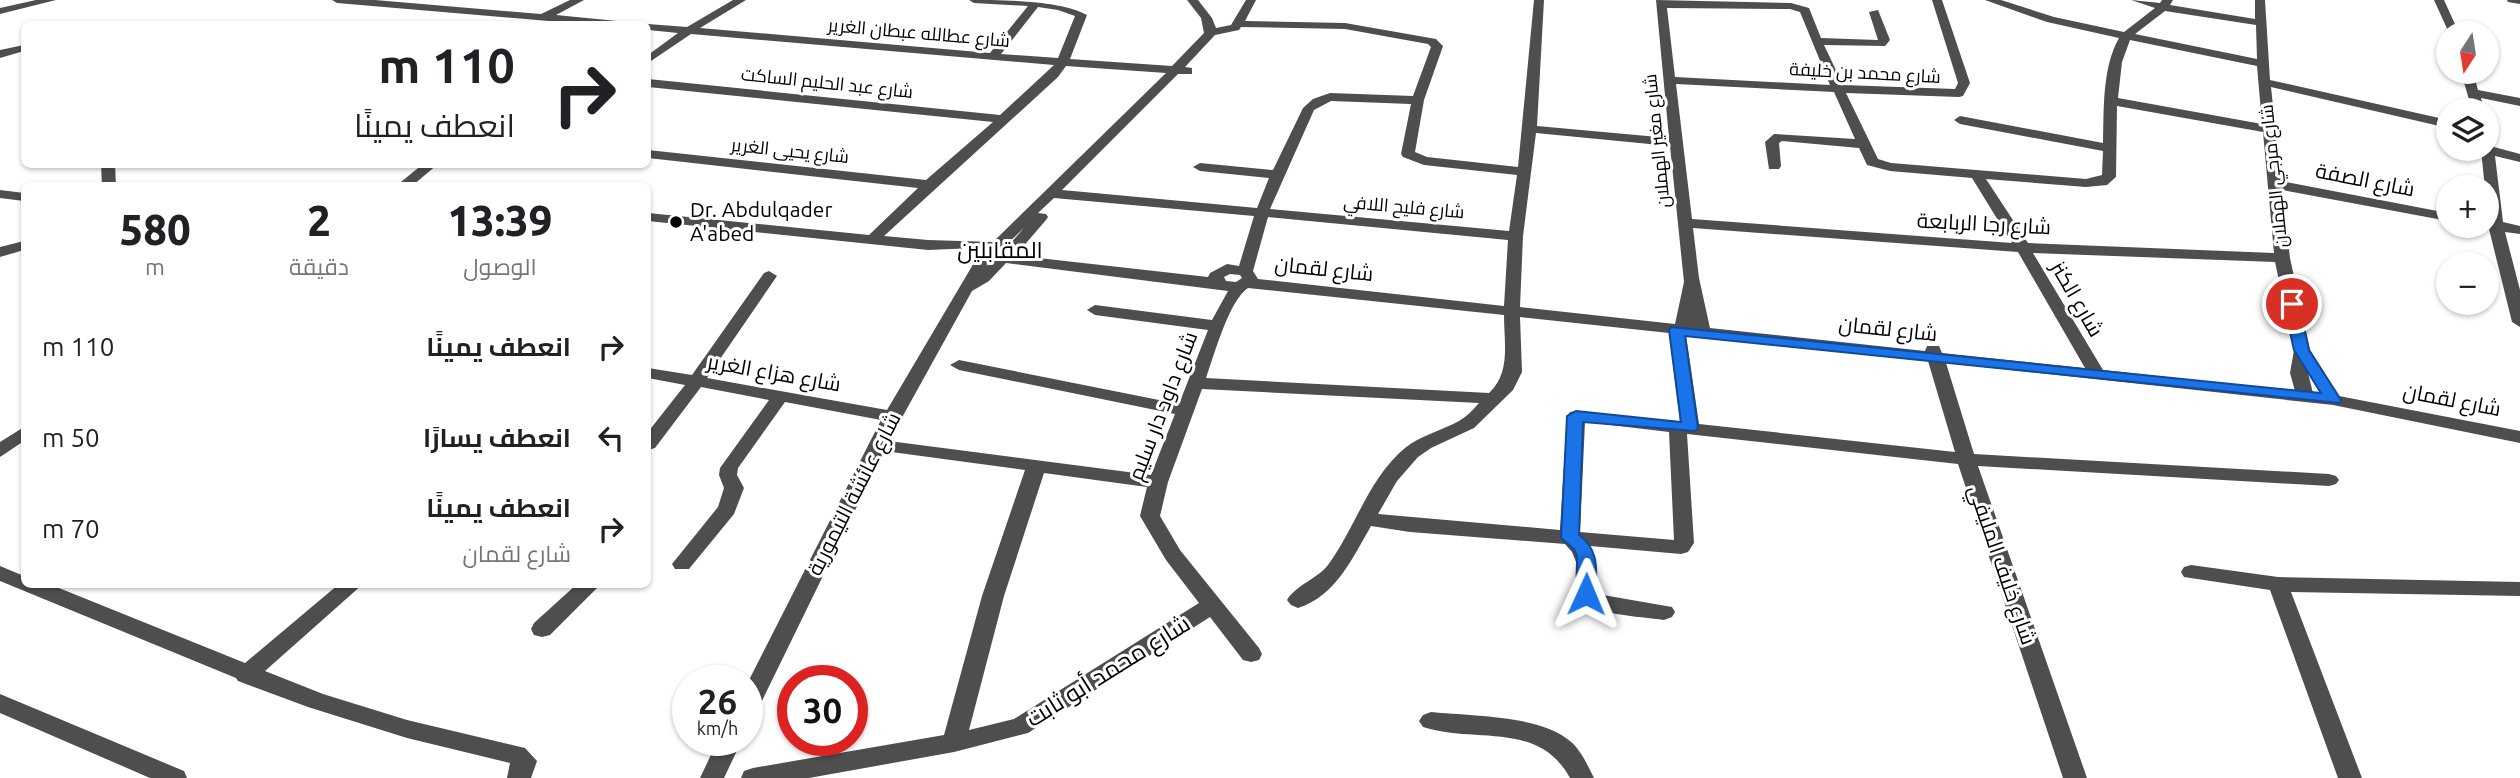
<!DOCTYPE html>
<html lang="ar">
<meta charset="utf-8">
<style>
:root{--surface:#fff;--page:#f6f6f6;--text:#202124;--muted:#757577}
body{margin:0;font-family:Ubuntu,Cairo,sans-serif;background:var(--page);color:var(--text);direction:rtl;height:100vh;display:flex;flex-direction:column;font-size:26px;white-space:nowrap}
*{box-sizing:border-box;margin:0}
p{font-size:23px;color:var(--muted)}
.icon{flex:none;width:38px;height:38px;fill:none;stroke:currentColor;stroke-width:2;stroke-linecap:round;stroke-linejoin:round}
.map{position:relative;flex:1;overflow:hidden;direction:ltr}
.side{position:absolute;left:21px;top:182px;width:630px;height:406px;display:flex;flex-direction:column;background:var(--surface);border-radius:10px;box-shadow:0 2px 5px #0004;direction:rtl}
.side>*{flex:none}
.top-card{position:absolute;left:21px;top:21px;width:630px;height:147px;border-radius:10px;box-shadow:0 2px 5px #0004;direction:rtl;background:#fff;color:var(--text);overflow:hidden}
.needle{width:46px;rotate:192deg}
.fabs{position:absolute;left:2436px;top:21px;display:grid;gap:14px}
.fabs a{display:grid;place-items:center;width:63px;height:63px;border-radius:50%;background:var(--surface);box-shadow:0 2px 5px #0004;font-size:35px}
.speed{position:absolute;left:672px;top:665px;display:flex;gap:14px;font-size:35px;font-weight:700;text-align:center}
.speed>*{display:grid;place-content:center;width:91px;height:91px;border-radius:50%;background:var(--surface);box-shadow:0 2px 5px #0004;line-height:1}
.speed small{font-size:18px;font-weight:400}
.speed .limit{border:10px solid #d22;background:#fff;color:#111}
.pin{position:absolute;display:grid;place-items:center;width:60px;height:60px;color:#fff;margin:-30px;border:4px solid #fff;border-radius:50%;box-shadow:0 2px 7px #0007}
.me{position:absolute;width:77px;margin:-38px;rotate:1deg;stroke-linejoin:round;filter:drop-shadow(0 0 5px #0008)}
.turn{display:flex;align-items:center;gap:24px;height:147px;padding:0 21px;font-size:32px}
.turn .icon{width:91px;height:91px;stroke-width:2.5}
.turn b{display:block;font-size:49px;line-height:60px}
.eta{display:flex;justify-content:space-evenly;align-items:center;height:119px;text-align:center}
.eta b{font-size:42px;font-weight:800;line-height:49px}
ul{padding:0;list-style:none}
li{display:flex;align-items:center;gap:21px;height:91px;padding:0 21px}
li div{flex:1}
li b{display:block;font-size:26px}
li em{font-style:normal}
.map>svg:first-child{display:block}
.lines{fill:none;stroke-linecap:round;stroke-linejoin:round}
.minor{fill:#4e4e4e;fill-rule:evenodd}
.route{fill:#1a73e8;stroke:#114b97;stroke-width:2}
.poi-dot{fill:#000;stroke:#fff;stroke-width:2.5}
.labels{text-anchor:middle;stroke-width:6;stroke-linejoin:round;paint-order:stroke}
.far-street-label{font-size:18px;fill:#000;stroke:#fff}
.street-label{font-size:21px;fill:#000;stroke:#fff}
.poi-label{font-size:21px;fill:#000;stroke:#fff;text-anchor:start}
.neighbourhood-label{font-size:23px;fill:#000;stroke:#fff}
.near-street-label{font-size:24px;fill:#000;stroke:#fff}
</style>
<div class="map">
<svg width="2520" height="778" viewBox="0 0 2520 778">
<rect width="100%" height="100%" fill="#fff"/>
<g class="lines">
<!-- minor -->
<path class="minor" d="M36,0H56L0,14V8Z
M332,0H375L541,14L570,0H584L556,15L617,21L623,24H584L337,3Z
M733,0H746L700,28L990,53L1028,6L974,3L969,0C1002,0 1061,0 1087,15L1070,59L1172,66L1204,33L1201,18L1187,0H1198L1212,18L1216,28L1231,25L1246,0H1256L1245,21L1345,23L1436,39L1443,46L1424,100L1415,152L1427,157L1518,167L1534,0H1544L1537,126L1669,138L1656,0L1791,3L1809,8L1821,38L1878,40L1869,12L1878,10L1890,40L1885,46L1824,45L1843,85L1955,89L1958,83L1932,0H1942L1970,83L1963,96L1959,97L1846,93L1878,159L1891,163L2086,179L2102,175L2103,151L1960,124L1954,120L1960,116L2103,143C2104,109 2102,68 2119,38L2047,22L1985,0H2001L2054,17L2124,32L2155,8L2131,0L2160,3L2162,0H2173L2170,5L2255,19V0H2265L2270,80L2448,120V128L2271,87L2281,181L2448,213V221L2282,190L2290,258L2310,350L2339,396L2520,431V443L2333,405L1946,363L1974,454L2329,474L2336,476L2339,480L2336,484L2329,486L1978,466L2087,778H2063L1958,464L1687,434L1694,543L1688,552L1681,554L1590,546L1596,562L1597,591L1603,595L1672,607L1675,612L1672,617L1664,620C1640,616 1588,616 1575,594L1576,562L1572,552L1565,544L1410,532L1371,526C1353,557 1336,596 1298,608L1291,605L1287,600C1296,585 1317,579 1328,565C1356,527 1368,479 1405,448C1421,435 1441,431 1459,421C1466,417 1473,410 1479,403L1202,389L1168,482L1160,516L1180,550L1259,648L1262,654L1259,660L1251,662L1243,660L1210,617L1028,733L954,752L809,778H741L744,771L753,768L944,735L982,596L1025,470L884,451L759,707L755,713L747,716V684L881,420L785,402L738,468L737,475L744,488L734,514L689,569H675L672,564L718,507L724,488L719,475L720,468L769,400L701,387L655,448L648,450V432L685,385L648,378V368L692,375L764,273L769,271L777,276L707,378L887,410L978,256H988L991,259L986,266L994,260H1004L1011,255L1208,277L1210,273L1227,264L1239,266L1254,216L1054,198L1038,213L1046,214L1048,217L1046,220L1021,249L1016,251L1008,246L1024,228L1005,246L1000,247L928,250L648,221V213L869,235L918,188L648,158V150L926,180L993,122L648,87V79L1000,115L1054,65L691,34L648,63V55L678,33L648,30V24H645H648L687,27ZM1038,7L1058,10L1075,16L1058,58L1001,54ZM1667,8L1790,9L1800,12L1830,85L1675,77ZM2165,11L2256,25L2257,59L2135,34ZM1241,27L1345,29L1428,44L1431,47L1413,96L1330,93L1313,99L1303,108L1273,170L1200,163L1193,167L1200,171L1269,178L1257,208L1062,190L1178,74H1192V68L1185,67L1215,35L1239,30ZM2130,40L2257,66L2262,124L2118,98L2122,62ZM1066,66L1166,73L993,242L928,240L884,236L1058,77ZM1676,84L1834,92L1855,139L1774,134L1765,142L1769,169H1779L1781,166L1779,143L1782,141L1859,148L1867,165L1890,171L1972,178L2012,243L1692,219ZM1331,101L1411,104L1401,154L1403,157L1424,165L1517,175L1509,231L1270,209L1314,110ZM2117,106L2263,132L2274,253L2028,243L1986,179L2086,187L2107,185L2116,177ZM1536,133L1670,146L1684,282L1675,324L1520,307L1523,236ZM1268,217L1508,240L1504,306L1258,279L1253,271ZM1693,228L2018,252L2085,368L1942,353L1939,346H1927L1925,351L1710,328L1699,278ZM2033,253L2275,262L2294,350L2290,373L2295,391L2103,370ZM1006,263L1228,291L1212,320L1095,305L1087,310L1095,315L1208,330L1179,404L959,360L950,365L959,370L1175,414L1151,475L889,441L972,291L989,281ZM1230,274L1240,275L1242,278L1236,282L1226,281L1224,277ZM1248,288L1504,315C1504,343 1511,373 1489,393L1206,378C1214,356 1229,300 1248,288ZM1520,317L1669,333L1680,422L1576,411L1570,412L1567,416L1560,530L1378,514L1397,481L1418,457L1431,448L1474,428L1513,390L1522,372ZM1686,335L1928,361L1955,452L1699,424ZM2308,373L2320,393H2313ZM1585,422L1669,432L1674,540L1580,532ZM1044,473L1147,487L1140,516L1166,560L1199,603L1014,719L969,730L1004,596Z
M2434,0H2444L2459,33H2449Z
M2507,0H2520V4L2508,2Z
M24,45V51L0,58V50Z
M2461,72H2473L2478,90L2520,98V106L2481,98L2484,110H2472Z
M2487,136L2494,140V147L2520,154V162L2495,156L2503,222L2520,226V234L2505,232L2520,290V327L2512,322L2489,229L2481,226H2487L2488,220L2481,149H2487Z
M101,164H115L116,186H102Z
M423,164H438L412,186H396Z
M0,190L24,193V201L0,198Z
M24,241V250L0,257V247Z
M24,427V441L0,457V442Z
M2191,565L2278,577L2520,582V596L2291,592L2362,778H2338L2270,590L2184,577L2181,572L2184,567Z
M0,566L24,576V584H49L245,663L339,584H363L265,671L323,694L407,720L525,748L537,761L531,778H507L510,763L407,738L308,707L238,681L236,678L0,581Z
M577,584H601L550,635L542,637L534,635L531,629L534,623Z
M0,694L184,771L187,778H150L0,713Z
M1431,712C1470,716 1540,715 1570,741C1581,750 1588,766 1594,778H1570C1538,720 1475,744 1423,727L1419,721L1423,715Z
M718,740H742L724,778H700Z"/>
</g>
<!-- route -->
<path class="route" d="M2292,299L2299,304L2309,350L2341,400L2339,403L1685,336L1698,428L1695,431L1583,422L1579,535C1600,550 1596,571 1596,594L1593,599H1579L1577,594V556L1574,549L1561,538L1567,416L1576,411L1681,422L1669,330L1671,327L2321,393L2294,350L2284,304Z"/>
<!-- markers -->
<circle class="poi-dot" cx="676" cy="222" r="7"/>
<g class="labels">
<!-- far-street labels -->
<g class="far-street-label">
<text transform="translate(919 33) rotate(5)" y="6">شارع عطالله عبطان الغرير</text>
<text transform="translate(1865 73) rotate(3)" y="6">شارع محمد بن خليفة</text>
<text transform="translate(827 83) rotate(6)" y="6">شارع عبد الحليم الساكت</text>
<text transform="translate(1657 141) rotate(-96)" y="6">شارع مغير الهملان</text>
<text transform="translate(790 151) rotate(6)" y="6">شارع يحيى الغرير</text>
<text transform="translate(2274 176) rotate(-96)" y="6">شارع مرجي الهملان</text>
<text transform="translate(1404 207) rotate(5)" y="6">شارع فليح اللافي</text>
</g>
<!-- street labels -->
<g class="street-label">
<text transform="translate(2365 180) rotate(11)" y="7">شارع الصفة</text>
<text transform="translate(1984 224) rotate(3)" y="7">شارع رجا الربابعة</text>
<text transform="translate(1324 269) rotate(6)" y="7">شارع لقمان</text>
<text transform="translate(2077 299) rotate(60)" y="7">شارع الكنز</text>
<text transform="translate(1888 329) rotate(6)" y="7">شارع لقمان</text>
<text transform="translate(774 373) rotate(10)" y="7">شارع هزاع الغرير</text>
<text transform="translate(2452 400) rotate(11)" y="7">شارع لقمان</text>
<text transform="translate(1163 406) rotate(-69)" y="7">شارع داود دار سليم</text>
<text transform="translate(854 494) rotate(-63)" y="7">شارع عائشة التيمورية</text>
<text transform="translate(2002 565) rotate(71)" y="7">شارع خليف المليفي</text>
</g>
<!-- poi labels -->
<g class="poi-label">
<text x="690" y="217">Dr. Abdulqader<tspan x="690" dy="24">A'abed</tspan></text>
</g>
<!-- neighbourhood labels -->
<g class="neighbourhood-label">
<text x="1000" y="258">المقابلين</text>
</g>
<!-- near-street labels -->
<g class="near-street-label">
<text transform="translate(1108 671) rotate(-32)" y="8">شارع محمد أبو ثابت</text>
</g>
</g>
</svg>
<div class="fabs">
<a><svg class="needle" viewBox="-14 -14 28 28"><path d="M0-13l5 13h-10z" fill="#e53935"/><path d="M0 13l5-13h-10z" fill="#757577"/></svg></a>
<a><svg class="icon" aria-label="layers" viewBox="0 0 24 24"><path d="M12 4l9 5-9 5-9-5zM3 14l9 5 9-5"/></svg></a>
<a>+</a>
<a>−</a>
</div>
<div class="speed"><div>26<small>km/h</small></div><div class="limit">30</div></div>
<div class="pin" style="left:2292px;top:304px;background:#d93025"><svg class="icon" aria-label="arrive" viewBox="0 0 24 24"><path d="M6 21V4h12l-3 4 3 4H6"/></svg></div>
<svg class="me" style="left:1586px;top:594px" viewBox="-20 -20 40 40"><path d="M0-17L14 15 0 8-14 15z" fill="#1a73e8" stroke="#fff" stroke-width="4"/></svg>
<div class="top-card">
<div class="turn"><svg class="icon" aria-label="right" viewBox="0 0 24 24"><path d="M7 20v-9h11M14 6l5 5-5 5"/></svg><div><b>110 m</b>انعطف يمينًا</div></div>
</div>
<section class="side">
<div class="eta">
<div><b>13:39</b><p>الوصول</p></div>
<div><b>2</b><p>دقيقة</p></div>
<div><b>580</b><p>m</p></div>
</div>
<ul>
<li><svg class="icon" aria-label="right" viewBox="0 0 24 24"><path d="M7 20v-9h11M14 6l5 5-5 5"/></svg><div><b>انعطف يمينًا</b></div><em>110 m</em></li>
<li><svg class="icon" aria-label="left" viewBox="0 0 24 24"><path d="M17 20v-9H6M10 6l-5 5 5 5"/></svg><div><b>انعطف يسارًا</b></div><em>50 m</em></li>
<li><svg class="icon" aria-label="right" viewBox="0 0 24 24"><path d="M7 20v-9h11M14 6l5 5-5 5"/></svg><div><b>انعطف يمينًا</b><p>شارع لقمان</p></div><em>70 m</em></li>
</ul>
</section>
</div>
